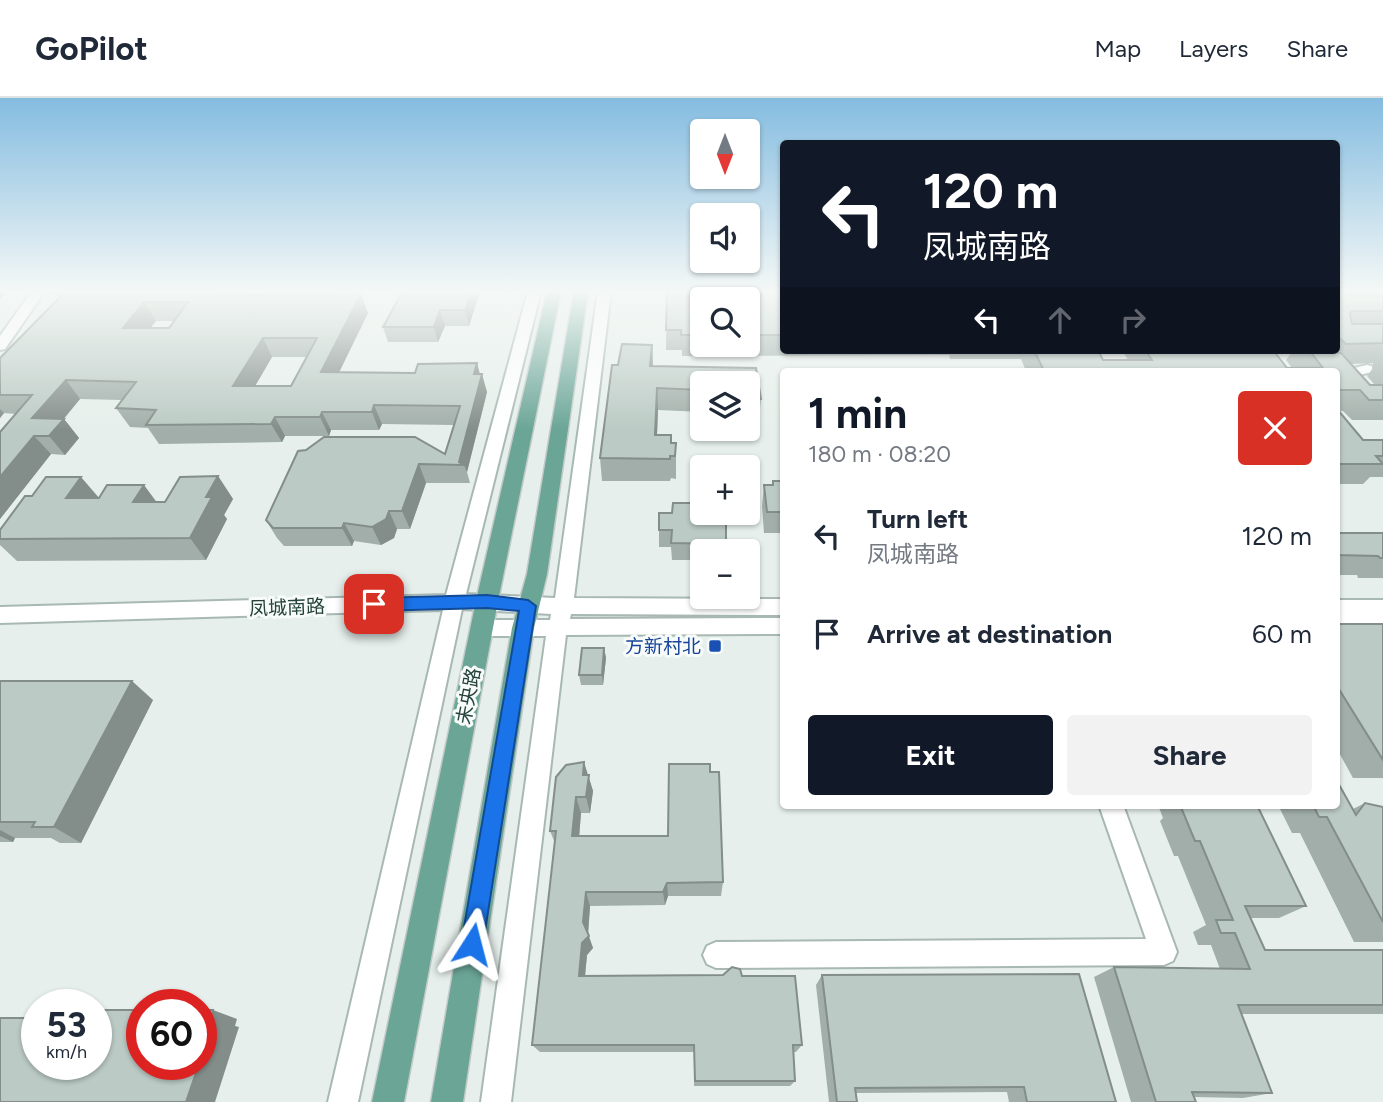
<!DOCTYPE html>
<meta charset="utf-8">
<style>
:root{--surface:#fff;--page:#f2f2f3;--text:#1f2937;--muted:#747a83;--line:#e0e1e3;--accent:#111827}
body{margin:0;font-family:Figtree,"Noto Sans SC",sans-serif;background:var(--page);color:var(--text);height:100vh;display:flex;flex-direction:column;font-size:26px;white-space:nowrap}
*{box-sizing:border-box;margin:0}
p{font-size:23px;color:var(--muted)}
.icon{flex:none;width:38px;height:38px;fill:none;stroke:currentColor;stroke-width:2;stroke-linecap:round;stroke-linejoin:round}
.map{position:relative;flex:1;overflow:hidden}
.sheet{position:absolute;left:780px;top:270px;width:560px;height:441px;display:flex;flex-direction:column;background:var(--surface);border-radius:7px;box-shadow:0 2px 5px #0004}
.sheet>*{flex:none}
.guide{position:absolute;left:780px;top:42px;width:560px;height:214px;border-radius:7px;box-shadow:0 2px 5px #0004;background:#111827;color:#fff;overflow:hidden}
.needle{width:46px;rotate:180deg}
.controls{position:absolute;left:690px;top:21px;display:grid;gap:14px}
.controls a{display:grid;place-items:center;width:70px;height:70px;border-radius:7px;background:var(--surface);box-shadow:0 2px 5px #0004;font-size:35px}
.speed{position:absolute;left:21px;top:891px;display:flex;gap:14px;font-size:35px;font-weight:700;text-align:center}
.speed>*{display:grid;place-content:center;width:91px;height:91px;border-radius:50%;background:var(--surface);box-shadow:0 2px 5px #0004;line-height:1}
.speed small{font-size:18px;font-weight:400}
.speed .limit{border:10px solid #d22;background:#fff;color:#111}
.pin{position:absolute;display:grid;place-items:center;width:60px;height:60px;color:#fff;margin:-30px;border-radius:14px;box-shadow:0 4px 10px #0006}
.me{position:absolute;width:77px;margin:-38px;rotate:9deg;stroke-linejoin:round;filter:drop-shadow(0 0 5px #0008)}
.turn{display:flex;align-items:center;gap:24px;height:147px;padding:0 28px;font-size:32px}
.turn .icon{width:91px;height:91px;stroke-width:2.5}
.turn b{display:block;font-size:49px;line-height:60px}
.lanes{display:flex;align-items:center;height:66px;padding:0 28px;background:#0003;justify-content:center;gap:35px;direction:ltr}
.lanes .off{opacity:.35}
.round{display:grid;place-items:center;flex:none;width:74px;height:74px;border-radius:7px;background:var(--page)}
.summary{display:flex;align-items:center;justify-content:space-between;height:119px;padding:0 28px}
h1{font-size:42px;font-weight:700;line-height:52px;color:var(--accent)}
.primary-button{display:flex;gap:14px;margin-top:auto;padding:14px 28px}
.primary-button a{flex:1;height:80px;border-radius:7px;background:var(--accent);color:#fff;font-size:28px;font-weight:700;line-height:80px;text-align:center}
.primary-button a+a{background:var(--page);color:var(--text)}
ul{padding:0;list-style:none}
li{display:flex;align-items:center;gap:21px;height:98px;padding:0 28px}
li div{flex:1}
li b{display:block;font-size:26px}
li em{font-style:normal}
header{display:flex;align-items:center;gap:42px;box-sizing:border-box;height:98px;padding:0 35px;background:var(--surface);border-bottom:2px solid var(--line)}
header strong{font-size:33px}
nav{display:flex;gap:38px;margin-inline-start:auto;font-size:24px}
.map>svg:first-child{display:block}
.lines{fill:none;stroke-linecap:round;stroke-linejoin:round}
.minor-casing{stroke:#a8b8b2;stroke-width:4}
.major-casing{stroke:#c2cac8;stroke-width:3}
.minor{fill:#fff;fill-rule:evenodd}
.major{fill:#6aa596;fill-rule:evenodd}
.wall{fill:#a1aea9;fill-rule:evenodd}
.shaded-wall{fill:#838d89}
.building{fill:#bbcac4;stroke:#838d89;stroke-width:2;fill-rule:evenodd}
.route{fill:#1a73e8;stroke:#114b97;stroke-width:2}
.transit-dot{fill:#1a4fb4;stroke:#f7fbf9;stroke-width:2.5}
.labels{text-anchor:middle;stroke-width:6;stroke-linejoin:round;paint-order:stroke}
.street-label{font-size:19px;fill:#24423a;stroke:#f7fbf9}
.transit-label{font-size:19px;fill:#164399;stroke:#f7fbf9;text-anchor:end}
</style>
<header>
<strong>GoPilot</strong>
<nav><a>Map</a><a>Layers</a><a>Share</a></nav>
</header>
<div class="map">
<svg width="1383" height="1004" viewBox="0 0 1383 1004">
<rect width="100%" height="100%" fill="#e6efeb"/>
<g class="lines">
<!-- minor casing -->
<g class="minor-casing">
<path id="minor" d="M32,193H45L5,251L0,252V238Z
M528,193H541L466,496L555,500L598,193H611L574,500L784,501V517L571,516L570,521L784,520V536L566,537L511,1004H481L546,538H481L474,536L471,530L474,524L481,522H550L551,516L462,511L358,1004H328L443,512L0,525V509L446,497Z
M1367,267L1372,268V274L1337,282V274Z
M1337,502H1383V518H1337Z
M1337,518H1383V534H1337Z
M1099,707H1123L1177,854L1173,863L1164,867L716,870L707,866L703,857L707,848L716,844L1146,841Z"/>
</g>
<!-- major casing -->
<g class="major-casing">
<path id="major" d="M547,193H561L498,503L404,1004H372L476,503Z
M574,193H588L547,476L534,530L463,1004H431L512,530L527,476Z"/>
</g>
<!-- minor -->
<use href="#minor" class="minor"/>
<!-- major -->
<use href="#major" class="major"/>
</g>
<!-- wall -->
<path class="wall" d="M46,193H205L252,197L332,196L334,193H355L368,215L339,274L480,276L487,294L467,374L470,385H426L410,431H397L394,440L381,447L354,443L352,448H284L277,440L266,422L445,356L454,327L382,326L379,332H331L329,338H285L282,344L159,346L148,330L130,329L116,310L122,302L80,301L64,321L79,340L65,357L51,356L0,421V334L16,316L4,315L0,320V260L61,197H49ZM156,223H175L169,230H150ZM272,259H307L291,288H255Z
M480,193L469,228H445L438,244H388L383,229L400,200Z
M667,193H784V252H1098L1103,262H1128L1122,252H1273L1287,270H1292L1286,262L1293,252H1337V193H1383V322H1352L1343,313H1338L1363,342H1383V379H1370L1363,386H1337V273H1026L1021,261H950L949,257L682,258V252H666ZM702,201H747V247H702ZM1373,265V270L1367,278L1375,287H1370L1351,266Z
M622,246L652,247L653,268L756,270L761,301L757,335L748,337L723,335L722,331H747V285H702V314L658,312L657,337H671V345H676V381L671,380L670,383H602L600,360L612,267H618Z
M218,378L233,401L224,417L227,421L206,462L17,463L0,447V432L32,398L99,400L165,404Z
M773,383H784V435H764L762,408L764,387H772Z
M659,415L726,446V453H702V462H672L671,449H659Z
M1337,435H1383V480H1358L1357,477H1337Z
M1337,526H1383V680H1353L1337,651Z
M604,550L606,560L603,587H581L579,577Z
M0,583L153,602L81,745H60L51,740H15L13,744H0Z
M710,674L723,784L721,798H668L665,807L590,808L588,836L593,850L587,857L585,878H742L802,947L796,954H793L795,983L790,988H694V954H540L532,947L555,745L550,733L588,677L593,693L590,715H581L579,738H668Z
M1365,705L1383,709V844H1354L1300,735H1292L1278,707H1337L1353,711Z
M1158,707H1257L1306,808L1279,820H1251L1265,852H1383V916H1241L1272,995L1243,1000L1194,999L1196,1004H1131L1094,879L1114,869L1220,871L1211,847H1198L1193,834L1206,827L1178,758H1174L1160,723L1163,720Z
M822,877L1116,1004H1009L1007,994L856,995L857,1004H829L816,887Z"/>
<!-- shaded-wall -->
<path class="shaded-wall" d="M0,193H9L0,201Z
M354,193L359,202L361,196L368,215L330,293L321,274Z
M472,193H480L469,228L465,212Z
M144,204L156,223L135,249L123,230Z
M440,212L445,228L438,244L434,229Z
M263,240L272,259L244,307L233,288Z
M652,247L653,269L650,268Z
M477,265L481,280L482,276L487,294L467,374L464,367L459,364L474,276Z
M66,282L80,301L48,339L32,320Z
M657,290L658,312L656,359L655,337Z
M374,307L382,326L379,332L372,314Z
M0,311L4,315L0,320Z
M759,313L757,335L748,337L750,315Z
M322,314L331,332L329,338L320,319Z
M275,319L285,338L282,344L271,326Z
M64,321L79,340L65,357L49,338Z
M34,338L51,356L0,421V379Z
M419,366L426,385L410,431L402,413Z
M218,378L233,401L224,417L227,421L206,462L190,440L206,399Z
M81,379L100,401L66,400Z
M144,387L161,410L133,404Z
M389,413L397,431L394,440L381,447L372,429Z
M344,425L354,443L352,448L342,430Z
M604,550L606,560L603,587L602,577Z
M132,583L153,602L81,745L54,729Z
M584,664L593,693L590,715L586,699L583,677Z
M576,699L581,715L578,753L572,738Z
M0,732L15,740L13,744L0,738Z
M667,785L668,798L665,807L663,794Z
M586,794L590,808L588,836L593,850L587,857L584,888L579,878Z
M213,912L237,921L235,928L239,929L215,1004H186L199,966H201V961L210,921Z"/>
<!-- building -->
<path class="building" d="M66,193H197L252,197L332,196L334,193H354L352,196H361L321,274L415,275L418,266L477,265L474,276H482L459,364L464,367L419,366L402,413H389L386,421L372,429L344,425L342,430H273L266,422L298,353L306,352L324,339H415L445,356L460,308L374,307L372,314H322L320,319H275L271,326L146,327L156,312L116,310L136,284L66,282L32,320L64,321L49,338H34L0,379V334L32,297H0V260ZM144,204H188L169,230H123ZM263,240H317L291,288H233Z
M403,193H472L465,212H440L434,229H383Z
M667,193H784V237H747V201H702V237H681V232H666Z
M1337,193H1351L1350,198H1383V213H1352L1350,216L1352,226H1383V245L1346,246L1337,238Z
M622,246L652,247L650,268L756,270L761,301H759V313L747,314V285H702V292L657,290L655,337H671V345H676L675,358H670V361L600,360L612,267H618Z
M1034,252H1098L1103,262H1152L1145,252H1273L1287,270H1323L1309,252H1329L1332,254L1341,255L1370,287H1383V302H1369L1360,292H1337V273H1044Z
M1337,311L1363,342H1383V358H1376L1383,366H1337Z
M218,378L206,399H212L190,440L0,441V432L25,398H32L46,379H81L66,400H99L107,387H144L133,404H165L180,379Z
M773,383H784V414H767L764,387H773Z
M673,405H702V415H726V446L671,445L672,432H659V415H672Z
M1337,435H1383V460H1380L1378,458L1337,457Z
M1337,526H1383V662L1337,588Z
M582,550H604L602,577H579Z
M0,583H132L54,729H32L35,724H0Z
M584,664L583,677H589L586,699H576L572,738H668L669,666H710V674H719L723,784L667,785L663,794H586L583,824L589,838L582,845L579,878L723,877L732,869L740,871L742,878H795L802,947H793L795,983H695L694,947H532L556,733H550L556,679L566,667Z
M1337,683L1356,717L1365,705L1383,709V824L1327,719H1319L1313,707H1337Z
M1180,707H1257L1306,808H1245L1265,852H1383V907H1238L1272,995L1192,994L1196,1004H1156L1114,869L1250,871L1235,835H1221L1216,822H1233L1200,743H1195Z
M1079,876L1116,1004H1027L1024,989L855,990L857,1004H837L822,877Z
M96,912H142V966H199L186,1004H0V920H37V966H96Z
M201,912H213L210,921H215L201,961Z"/>
<!-- sky -->
<linearGradient id="sky" x2="0" y2="1"><stop stop-color="#84bce0"/><stop offset="0.58" stop-color="#f4f8f6"/><stop offset="1" stop-color="#f4f8f6" stop-opacity="0"/></linearGradient>
<rect width="1383" height="333" fill="url(#sky)"/>
<!-- route -->
<path class="route" d="M487,497L528,502L536,508L483,846L480,853L472,857L465,853L461,846L519,513L487,510L374,513L366,506L374,500Z"/>
<!-- markers -->
<rect class="transit-dot" x="708" y="541" width="14" height="14" rx="3.5"/>
<g class="labels">
<!-- street labels -->
<g class="street-label">
<text transform="translate(287 509) rotate(-2)" y="7">凤城南路</text>
<text transform="translate(468 598) rotate(-79)" y="7">未央路</text>
</g>
<!-- transit labels -->
<g class="transit-label">
<text x="701" y="555">方新村北</text>
</g>
</g>
</svg>
<div class="controls">
<a><svg class="needle" viewBox="-14 -14 28 28"><path d="M0-13l5 13h-10z" fill="#e53935"/><path d="M0 13l5-13h-10z" fill="#747a83"/></svg></a>
<a><svg class="icon" aria-label="sound" viewBox="0 0 24 24"><path d="M4 9h4l5-4v14l-5-4H4zM17 9q2 3 0 6"/></svg></a>
<a><svg class="icon" aria-label="search" viewBox="0 0 24 24"><circle cx="10" cy="10" r="6"/><path d="M15 15l6 6"/></svg></a>
<a><svg class="icon" aria-label="layers" viewBox="0 0 24 24"><path d="M12 4l9 5-9 5-9-5zM3 14l9 5 9-5"/></svg></a>
<a>+</a>
<a>−</a>
</div>
<div class="speed"><div>53<small>km/h</small></div><div class="limit">60</div></div>
<div class="pin" style="left:374px;top:506px;background:#d93025"><svg class="icon" aria-label="arrive" viewBox="0 0 24 24"><path d="M6 21V4h12l-3 4 3 4H6"/></svg></div>
<svg class="me" style="left:472px;top:846px" viewBox="-20 -20 40 40"><path d="M0-17L14 15 0 8-14 15z" fill="#1a73e8" stroke="#fff" stroke-width="4"/></svg>
<div class="guide">
<div class="turn"><svg class="icon" aria-label="left" viewBox="0 0 24 24"><path d="M17 20v-9H6M10 6l-5 5 5 5"/></svg><div><b>120 m</b>凤城南路</div></div>
<div class="lanes"><svg class="icon" aria-label="left" viewBox="0 0 24 24"><path d="M17 20v-9H6M10 6l-5 5 5 5"/></svg><svg class="icon off" aria-label="ahead" viewBox="0 0 24 24"><path d="M12 20V5M6 11l6-6 6 6"/></svg><svg class="icon off" aria-label="right" viewBox="0 0 24 24"><path d="M7 20v-9h11M14 6l5 5-5 5"/></svg></div>
</div>
<section class="sheet">
<div class="summary"><div><h1>1 min</h1><p>180 m · 08:20</p></div><a class="round" style="background:#d93025;color:#fff"><svg class="icon" aria-label="close" viewBox="0 0 24 24"><path d="M6 6l12 12M18 6L6 18"/></svg></a></div>
<ul>
<li><svg class="icon" aria-label="left" viewBox="0 0 24 24"><path d="M17 20v-9H6M10 6l-5 5 5 5"/></svg><div><b>Turn left</b><p>凤城南路</p></div><em>120 m</em></li>
<li><svg class="icon" aria-label="arrive" viewBox="0 0 24 24"><path d="M6 21V4h12l-3 4 3 4H6"/></svg><div><b>Arrive at destination</b></div><em>60 m</em></li>
</ul>
<div class="primary-button"><a>Exit</a><a>Share</a></div>
</section>
</div>
